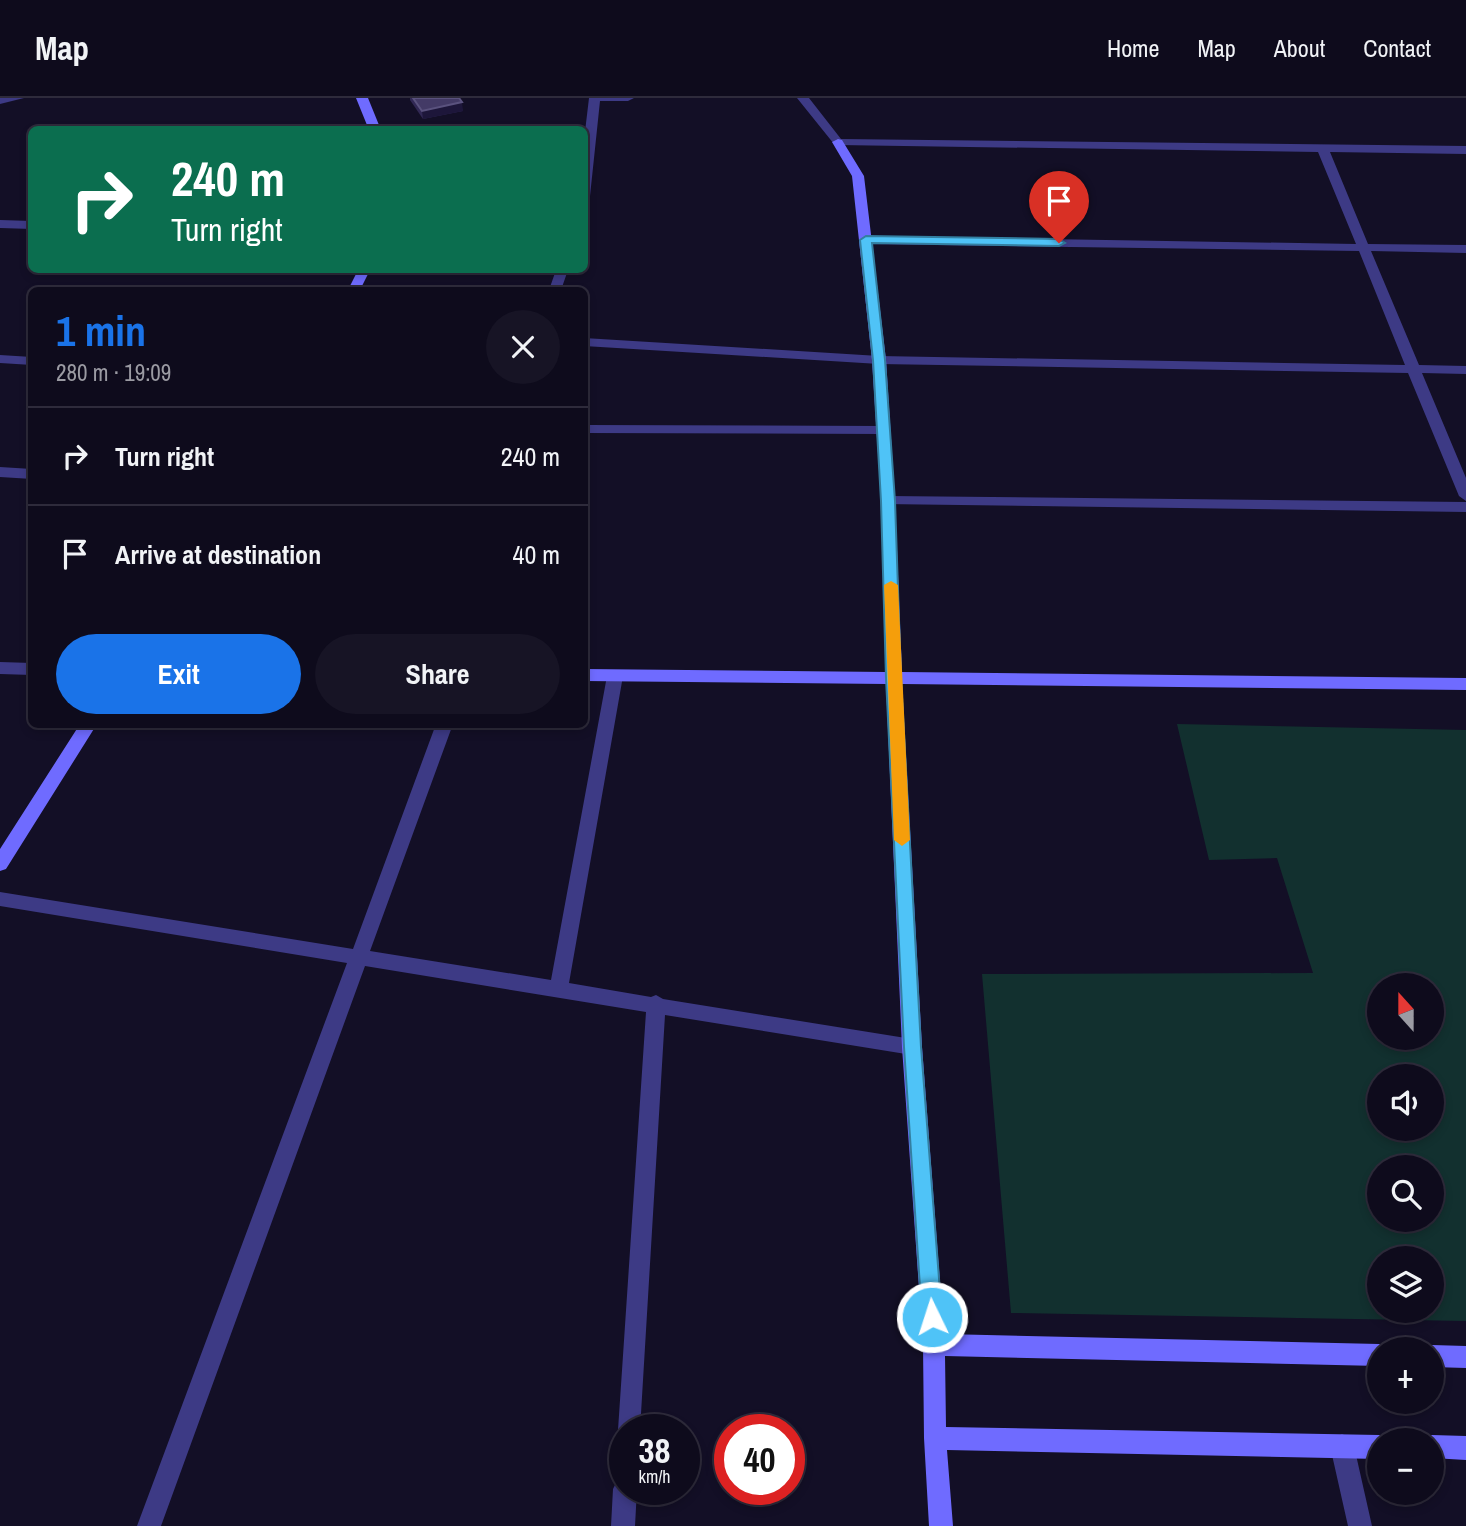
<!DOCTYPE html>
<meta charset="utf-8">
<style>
:root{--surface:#0e0b1c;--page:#171425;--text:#f1f3f6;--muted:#9b9ba3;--line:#2e2b3b;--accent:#1a73e8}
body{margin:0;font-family:"Archivo Narrow",sans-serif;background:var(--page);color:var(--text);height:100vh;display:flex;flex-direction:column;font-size:26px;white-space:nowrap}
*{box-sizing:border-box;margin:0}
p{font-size:23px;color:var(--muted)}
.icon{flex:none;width:38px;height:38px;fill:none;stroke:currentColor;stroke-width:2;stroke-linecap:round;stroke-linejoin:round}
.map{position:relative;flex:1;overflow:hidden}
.side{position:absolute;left:28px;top:189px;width:560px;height:441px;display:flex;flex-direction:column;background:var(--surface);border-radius:10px;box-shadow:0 4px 10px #0003,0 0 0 2px var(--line)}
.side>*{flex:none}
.hud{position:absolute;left:28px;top:28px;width:560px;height:147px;border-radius:10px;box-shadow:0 4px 10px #0003,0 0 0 2px var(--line);background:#0b6e4f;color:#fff;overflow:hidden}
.needle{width:46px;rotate:339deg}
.fabs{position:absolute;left:1367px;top:875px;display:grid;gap:14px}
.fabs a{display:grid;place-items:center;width:77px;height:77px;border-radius:50%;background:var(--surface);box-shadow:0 4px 10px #0003,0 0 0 2px var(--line);font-size:35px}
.speed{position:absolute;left:609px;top:1316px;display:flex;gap:14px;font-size:35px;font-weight:700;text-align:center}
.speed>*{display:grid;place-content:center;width:91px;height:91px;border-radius:50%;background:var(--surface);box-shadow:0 4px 10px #0003,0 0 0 2px var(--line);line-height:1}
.speed small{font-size:18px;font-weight:400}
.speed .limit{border:10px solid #d22;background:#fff;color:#111}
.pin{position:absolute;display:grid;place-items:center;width:60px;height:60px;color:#fff;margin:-72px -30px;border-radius:50% 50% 50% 0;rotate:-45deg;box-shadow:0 0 7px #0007}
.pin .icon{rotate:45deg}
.me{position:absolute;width:77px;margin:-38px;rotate:356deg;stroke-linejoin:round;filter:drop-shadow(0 0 5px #0008)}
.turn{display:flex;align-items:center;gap:24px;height:147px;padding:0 28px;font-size:32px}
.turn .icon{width:91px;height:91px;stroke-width:2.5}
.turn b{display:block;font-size:49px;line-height:60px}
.round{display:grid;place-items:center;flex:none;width:74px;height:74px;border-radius:37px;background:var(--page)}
.head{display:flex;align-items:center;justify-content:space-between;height:119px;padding:0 28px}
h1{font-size:42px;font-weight:800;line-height:52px;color:var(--accent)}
.action{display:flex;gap:14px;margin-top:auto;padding:14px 28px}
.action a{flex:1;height:80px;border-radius:42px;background:var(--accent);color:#fff;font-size:28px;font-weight:800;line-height:80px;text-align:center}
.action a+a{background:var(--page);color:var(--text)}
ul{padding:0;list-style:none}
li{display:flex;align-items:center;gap:21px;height:98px;padding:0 28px;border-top:2px solid var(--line)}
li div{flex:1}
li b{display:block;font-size:26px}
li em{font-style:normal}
header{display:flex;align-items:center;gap:42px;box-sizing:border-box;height:98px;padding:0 35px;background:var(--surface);border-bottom:2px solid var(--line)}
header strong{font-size:33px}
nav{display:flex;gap:38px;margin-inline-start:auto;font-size:24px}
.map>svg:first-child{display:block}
.green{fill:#12302f;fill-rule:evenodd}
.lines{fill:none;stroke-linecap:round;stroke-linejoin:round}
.street{fill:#3d3a85;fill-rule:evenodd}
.secondary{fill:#6f6bff;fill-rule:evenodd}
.wall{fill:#312854}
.shaded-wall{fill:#1d163a}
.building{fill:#433a66;stroke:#5a527e;stroke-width:2}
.route{fill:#4fc3f7;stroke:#337fa1;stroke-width:2}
.slow{fill:#f59e0b}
</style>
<header>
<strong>Map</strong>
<nav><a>Home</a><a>Map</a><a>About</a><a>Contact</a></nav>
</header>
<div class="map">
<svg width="1466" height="1428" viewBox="0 0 1466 1428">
<rect width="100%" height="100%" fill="#130f26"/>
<!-- green -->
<path class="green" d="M1177,626L1466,632V1223L1011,1215L982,876L1313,875L1277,760L1209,762ZM1432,887V940H1379V887ZM1432,978V1031H1379V978ZM1432,1069V1122H1379V1069ZM1379,1160H1432V1213H1379Z"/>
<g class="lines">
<!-- street -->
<path class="street" d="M0,0H24L0,6Z
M589,0H634L628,3H600L590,98L584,102V42Z
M797,0H809L841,41L1466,48V56L1330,54L1368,146L1466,147V155L1371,153L1419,267L1466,268V276L1422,275L1466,380V403L1459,398L1408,275L879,266L584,248V240L879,258L1405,267L1359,153L866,146L860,142L866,138L1356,146L1318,54L838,47L834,46Z
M0,122L32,123V131L0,130Z
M556,172H568L561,192H549Z
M0,257L32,259V267L0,265Z
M584,327L883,328L890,332L883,336L584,335Z
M0,369L32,371V381L0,379Z
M888,398L1466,404V414L883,406L881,403Z
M0,564L32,565V577L0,576Z
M615,572L623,578L569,885L651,899L656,897L663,901L912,941L919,943L922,949L919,955L912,957L665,917L640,1332H625V1342L621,1340L618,1332L646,914L365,868L161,1428H137L347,865L0,808V794L353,851L436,626H453L370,853L551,882L607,578Z
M1342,1336L1350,1340L1354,1348L1372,1428H1348L1330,1348L1334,1340Z
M625,1379V1391H637L635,1428H611L613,1391L617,1383Z"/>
<!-- secondary -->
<path class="secondary" d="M356,0H368L381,32H369Z
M838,41L842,42L864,78L886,262L895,403L902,574L1466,580V592L902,586L922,949L944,1236L1379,1246L1388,1251H1379V1268L945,1258L946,1329L1379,1337L1388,1342H1379V1361L947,1352L953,1428H929L924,1340L923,1247L902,949L886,586L584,583V571L886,574L881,403L872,262L852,78L832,44Z
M358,172H370L360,192H348Z
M80,626H97L6,771L0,773V751Z
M1432,1247L1466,1248V1270L1432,1269V1251H1424Z
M1432,1337L1466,1338V1362L1432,1360V1342H1423Z"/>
</g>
<!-- wall -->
<path class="wall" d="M410,0H459L463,13L423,21L410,2Z"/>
<!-- shaded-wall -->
<path class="shaded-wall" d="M462,4L463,13L423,21L422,13Z"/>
<!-- building -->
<path class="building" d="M413,0H459L462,4L422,13Z"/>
<!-- route -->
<path class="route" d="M866,138L1059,141L1065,145L1059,148L872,145L885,262L895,403L901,580L921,949L942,1219L939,1226L932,1229L925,1226L922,1219L904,949L886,580L881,403L873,262L860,142Z"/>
<!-- slow -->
<path class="slow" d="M891,483L898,487L910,742L902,748L894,742L884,487Z"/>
</svg>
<div class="fabs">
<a><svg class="needle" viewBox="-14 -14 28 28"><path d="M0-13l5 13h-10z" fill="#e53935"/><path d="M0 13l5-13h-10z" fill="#9b9ba3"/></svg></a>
<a><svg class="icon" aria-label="sound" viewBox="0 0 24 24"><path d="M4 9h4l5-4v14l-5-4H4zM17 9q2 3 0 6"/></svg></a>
<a><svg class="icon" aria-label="search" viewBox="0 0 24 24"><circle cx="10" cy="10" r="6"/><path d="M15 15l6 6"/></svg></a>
<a><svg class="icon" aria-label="layers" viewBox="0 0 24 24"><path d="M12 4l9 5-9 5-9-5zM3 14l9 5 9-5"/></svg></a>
<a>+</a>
<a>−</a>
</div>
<div class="speed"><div>38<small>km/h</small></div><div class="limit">40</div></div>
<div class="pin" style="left:1059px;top:145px;background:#d93025"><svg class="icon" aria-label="arrive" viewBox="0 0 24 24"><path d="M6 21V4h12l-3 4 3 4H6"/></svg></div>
<svg class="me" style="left:932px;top:1219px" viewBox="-20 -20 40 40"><circle r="17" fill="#4fc3f7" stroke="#fff" stroke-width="3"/><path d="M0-11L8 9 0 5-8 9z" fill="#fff"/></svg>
<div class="hud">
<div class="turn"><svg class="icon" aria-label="right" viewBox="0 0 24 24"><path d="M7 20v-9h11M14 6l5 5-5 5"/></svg><div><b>240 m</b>Turn right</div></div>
</div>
<section class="side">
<div class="head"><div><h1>1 min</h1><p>280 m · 19:09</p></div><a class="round"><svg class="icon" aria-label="close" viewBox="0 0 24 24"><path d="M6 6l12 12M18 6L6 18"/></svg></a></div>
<ul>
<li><svg class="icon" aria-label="right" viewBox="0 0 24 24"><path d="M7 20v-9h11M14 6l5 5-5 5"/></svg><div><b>Turn right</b></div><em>240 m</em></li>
<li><svg class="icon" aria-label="arrive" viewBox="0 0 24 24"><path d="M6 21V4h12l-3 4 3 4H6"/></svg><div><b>Arrive at destination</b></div><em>40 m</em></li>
</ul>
<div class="action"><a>Exit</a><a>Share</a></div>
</section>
</div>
